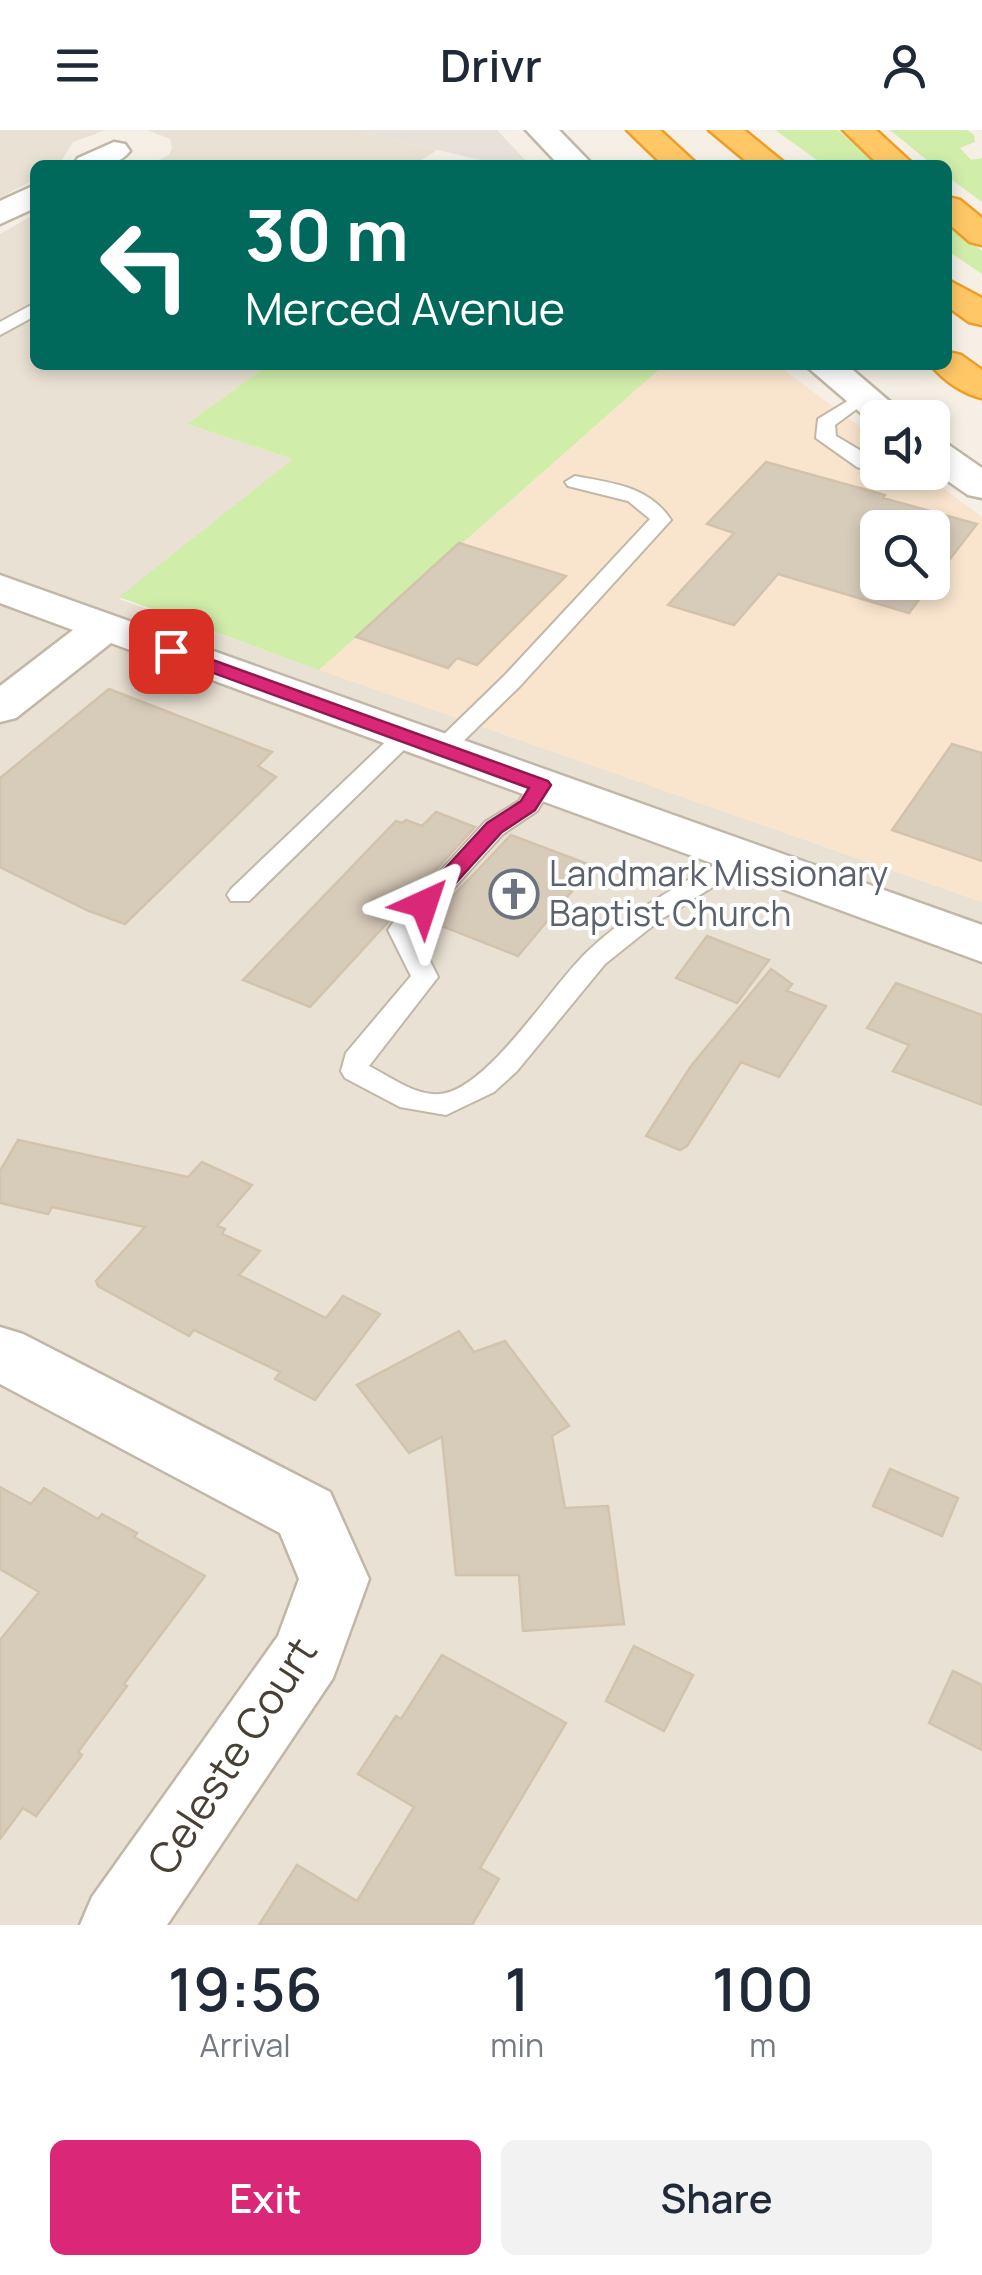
<!DOCTYPE html>
<style>
:root{--surface:#fff;--page:#f2f2f3;--text:#1f2937;--muted:#747a83;--accent:#db2777}
body{margin:0;font-family:Manrope,sans-serif;background:var(--page);color:var(--text);height:100vh;display:flex;flex-direction:column;font-size:38px;white-space:nowrap}
*{box-sizing:border-box;margin:0}
p{font-size:32px;color:var(--muted)}
.icon{flex:none;width:55px;height:55px;fill:none;stroke:currentColor;stroke-width:2;stroke-linecap:round;stroke-linejoin:round}
.map{position:relative;height:1795px;overflow:hidden}
.details{display:flex;flex-direction:column;background:var(--surface);flex:1}
.details>*{flex:none}
.guide{position:absolute;left:30px;top:30px;width:922px;height:210px;border-radius:15px;box-shadow:0 5px 15px #0003;background:#00695c;color:#fff;overflow:hidden}
.tools{position:absolute;left:860px;top:270px;display:grid;gap:20px}
.tools a{display:grid;place-items:center;width:90px;height:90px;border-radius:15px;background:var(--surface);box-shadow:0 5px 15px #0003;font-size:50px}
.pin{position:absolute;display:grid;place-items:center;width:85px;height:85px;color:#fff;margin:-42px;border-radius:20px;box-shadow:0 5px 15px #0006}
.me{position:absolute;width:110px;margin:-55px;rotate:42deg;stroke-linejoin:round;filter:drop-shadow(0 0 8px #0008)}
.turn{display:flex;align-items:center;gap:35px;height:210px;padding:0 50px;font-size:45px}
.turn .icon{width:130px;height:130px;stroke-width:2.5}
.turn b{display:block;font-size:70px;line-height:85px}
.eta{display:flex;justify-content:space-evenly;align-items:center;height:170px;text-align:center}
.eta b{font-size:60px;font-weight:600;line-height:70px}
.action{display:flex;gap:20px;margin-top:auto;padding:20px 50px}
.action a{flex:1;height:115px;border-radius:15px;background:var(--accent);color:#fff;font-size:40px;font-weight:600;line-height:115px;text-align:center}
.action a+a{background:var(--page);color:var(--text)}
header{display:flex;justify-content:space-between;align-items:center;height:130px;padding:0 50px;background:var(--surface);font-size:45px;font-weight:600}
.map>svg:first-child{display:block}
.residential{fill:#e9e1d3}
.commercial{fill:#f9e5ce;fill-rule:evenodd}
.industrial{fill:#e7e1da}
.green{fill:#d1edaa}
.building{fill:#d7cbba;stroke:#d3c3ac;stroke-width:2.5}
.lines{fill:none;stroke-linecap:round;stroke-linejoin:round}
.lane-casing{stroke:#c1b7a7;stroke-width:4}
.street-casing{stroke:#c1b7a7;stroke-width:5}
.highway-casing{stroke:#ee9e26;stroke-width:5}
.lane{fill:#fff;fill-rule:evenodd}
.street{fill:#fff;fill-rule:evenodd}
.highway{fill:#ffc766;fill-rule:evenodd}
.route{fill:#db2777;stroke:#8e194d;stroke-width:2.5}
.labels{text-anchor:middle;stroke-width:8;stroke-linejoin:round;paint-order:stroke}
.worship-label{font-size:35px;fill:#5b616d;stroke:#fff;text-anchor:start}
.near-street-label{font-size:42px;fill:#484034;stroke:#fff}
</style>
<header><svg class="icon" aria-label="menu" viewBox="0 0 24 24"><path d="M4 6h16M4 12h16M4 18h16"/></svg>Drivr<svg class="icon" aria-label="person" viewBox="0 0 24 24"><circle cx="12" cy="8" r="4"/><path d="M4 21q1-7 8-7t8 7"/></svg></header>
<div class="map">
<svg width="982" height="1795" viewBox="0 0 982 1795">
<rect width="100%" height="100%" fill="#f5efe5"/>
<!-- residential -->
<path class="residential" d="M0,0H106L73,12L59,35H35V49L0,68Z
M147,0H354L437,20L414,35H149L169,25L172,18L170,9Z
M35,84V235H268L187,294L294,329L119,469L982,772V1795H0V104Z"/>
<!-- commercial -->
<path class="commercial" d="M664,235H777L877,309L878,342L923,343L982,387V772L319,540ZM878,398H932V452H878Z"/>
<!-- industrial -->
<path class="industrial" d="M354,0H497L530,35H501Z"/>
<!-- green -->
<path class="green" d="M775,0H838L877,35H824Z
M890,0H967L974,5L975,12L960,18L971,30L982,28V72L948,47V35H933Z
M948,93L982,121V144L948,121Z
M268,235H664L319,540L119,467L293,329L187,294Z"/>
<!-- building -->
<path class="building" d="M766,332L885,365L883,368L977,394L932,452V398H878V452H932L909,483L778,444L734,495L668,475L734,403L707,394Z
M459,413L566,446L477,535L457,528L448,538L356,507Z
M109,559L272,622L258,636L276,647L125,794L89,781L0,737V648Z
M952,614L982,623V731L892,700Z
M436,682L475,697L310,877L243,850L396,691L402,693L406,690L422,696Z
M511,705L593,736L518,826L429,791Z
M707,806L769,830L737,873L676,848Z
M771,839L792,854L787,861L826,876L779,947L741,932L687,1016L680,1020L646,1006L691,936Z
M896,853L982,885V975L893,941L909,915L867,898Z
M18,1010L188,1047L202,1032L252,1055L217,1096L225,1099L222,1104L260,1121L239,1145L326,1188L343,1166L380,1184L315,1270L275,1249L280,1242L194,1200L189,1206L98,1156L96,1151L145,1097L52,1077L48,1084L0,1073V1041Z
M459,1201L474,1222L505,1211L569,1296L552,1306L565,1378L608,1376L624,1494L523,1501L519,1445H456L442,1307L409,1323L357,1255Z
M890,1339L958,1368L942,1406L873,1376Z
M0,1357L31,1374L44,1358L98,1389L102,1384L137,1403L134,1407L205,1446L124,1554L127,1556L78,1622L82,1625L36,1686L23,1678L0,1709V1510L39,1462L0,1439Z
M634,1516L693,1545L664,1601L606,1571Z
M442,1525L566,1593L480,1738L499,1749L472,1795H259L297,1735L357,1771L414,1677L358,1644L396,1586L401,1589Z
M953,1541L982,1555V1620L929,1593Z"/>
<g class="lines">
<!-- lane casing -->
<g class="lane-casing">
<path id="lane" d="M35,173V186L0,205V192Z
M864,261L873,267L835,295L836,306L878,331V343L857,337L816,308L818,289Z
M887,342H920C913,351 894,351 887,342Z
M575,346C612,353 649,356 671,390L520,556L450,624H434L430,619L434,614L504,546L650,389L628,371L568,356L565,352Z
M405,599L413,601L417,606L413,611L249,771H231L227,765L231,759L397,601Z
M541,647L553,655L537,681L503,704L415,801L438,847L369,936C391,947 415,966 440,964C488,960 553,853 588,821C631,780 684,753 735,723H753L757,729L660,790L605,834L517,941L494,962L446,985L400,977L345,948L341,941L346,923L411,846L388,800L392,794L485,692L519,671L532,650Z"/>
</g>
<!-- street casing -->
<g class="street-casing">
<path id="street" d="M526,0H559L593,35H559Z
M114,12L125,14L130,21C116,39 94,35 73,35L78,28Z
M35,55V78L0,94V71Z
M805,235H847L909,288H878L876,296Z
M932,309L946,313L982,338V368L968,365L932,340Z
M0,445L982,795V832L111,513L16,588L0,592V556L73,500L0,473Z
M0,1197L23,1204L330,1362L369,1449L333,1548L167,1795H80L92,1767L278,1506L299,1449L280,1403L0,1254Z"/>
</g>
<!-- highway casing -->
<g class="highway-casing">
<path id="highway" d="M627,0H660L698,35H663Z
M709,0H744L787,35H751Z
M843,0H876L914,35H879Z
M948,67L960,70L982,88V115L970,112L948,93Z
M948,150L982,168V195L969,192L948,177Z
M948,222L961,225L982,240V268C963,264 943,250 931,235H948Z"/>
</g>
<!-- lane -->
<use href="#lane" class="lane"/>
<!-- street -->
<use href="#street" class="street"/>
<!-- highway -->
<use href="#highway" class="highway"/>
</g>
<!-- route -->
<path class="route" d="M171,515L548,651L551,655L535,680L502,702L432,779H417L414,774L417,769L487,693L521,671L529,658L164,525V517Z"/>
<!-- icons -->
<defs>
<g id="church-ring" transform="scale(2.5)"><circle r="9.5" fill="#fff" stroke="#6b7280" stroke-width="1.5"/><path d="M-1.2-6h2.4v3.5h3.3v2.4h-3.3V6h-2.4V-.1h-3.3v-2.4h3.3Z" fill="#6b7280"/></g>
</defs>
<g fill-rule="evenodd">
<use href="#church-ring" x="514" y="764"/>
</g>
<g class="labels">
<!-- worship labels -->
<g class="worship-label">
<text x="549" y="756">Landmark Missionary<tspan x="549" dy="40">Baptist Church</tspan></text>
</g>
<!-- near-street labels -->
<g class="near-street-label">
<text transform="translate(232 1626) rotate(-57)" y="15">Celeste Court</text>
</g>
</g>
</svg>
<div class="tools">
<a><svg class="icon" aria-label="sound" viewBox="0 0 24 24"><path d="M4 9h4l5-4v14l-5-4H4zM17 9q2 3 0 6"/></svg></a>
<a><svg class="icon" aria-label="search" viewBox="0 0 24 24"><circle cx="10" cy="10" r="6"/><path d="M15 15l6 6"/></svg></a>
</div>
<div class="pin" style="left:171px;top:521px;background:#d93025"><svg class="icon" aria-label="arrive" viewBox="0 0 24 24"><path d="M6 21V4h12l-3 4 3 4H6"/></svg></div>
<svg class="me" style="left:424px;top:774px" viewBox="-20 -20 40 40"><path d="M0-17L14 15 0 8-14 15z" fill="#db2777" stroke="#fff" stroke-width="4"/></svg>
<div class="guide">
<div class="turn"><svg class="icon" aria-label="left" viewBox="0 0 24 24"><path d="M17 20v-9H6M10 6l-5 5 5 5"/></svg><div><b>30 m</b>Merced Avenue</div></div>
</div>
</div>
<section class="details">
<div class="eta">
<div><b>19:56</b><p>Arrival</p></div>
<div><b>1</b><p>min</p></div>
<div><b>100</b><p>m</p></div>
</div>
<div class="action"><a>Exit</a><a>Share</a></div>
</section>
